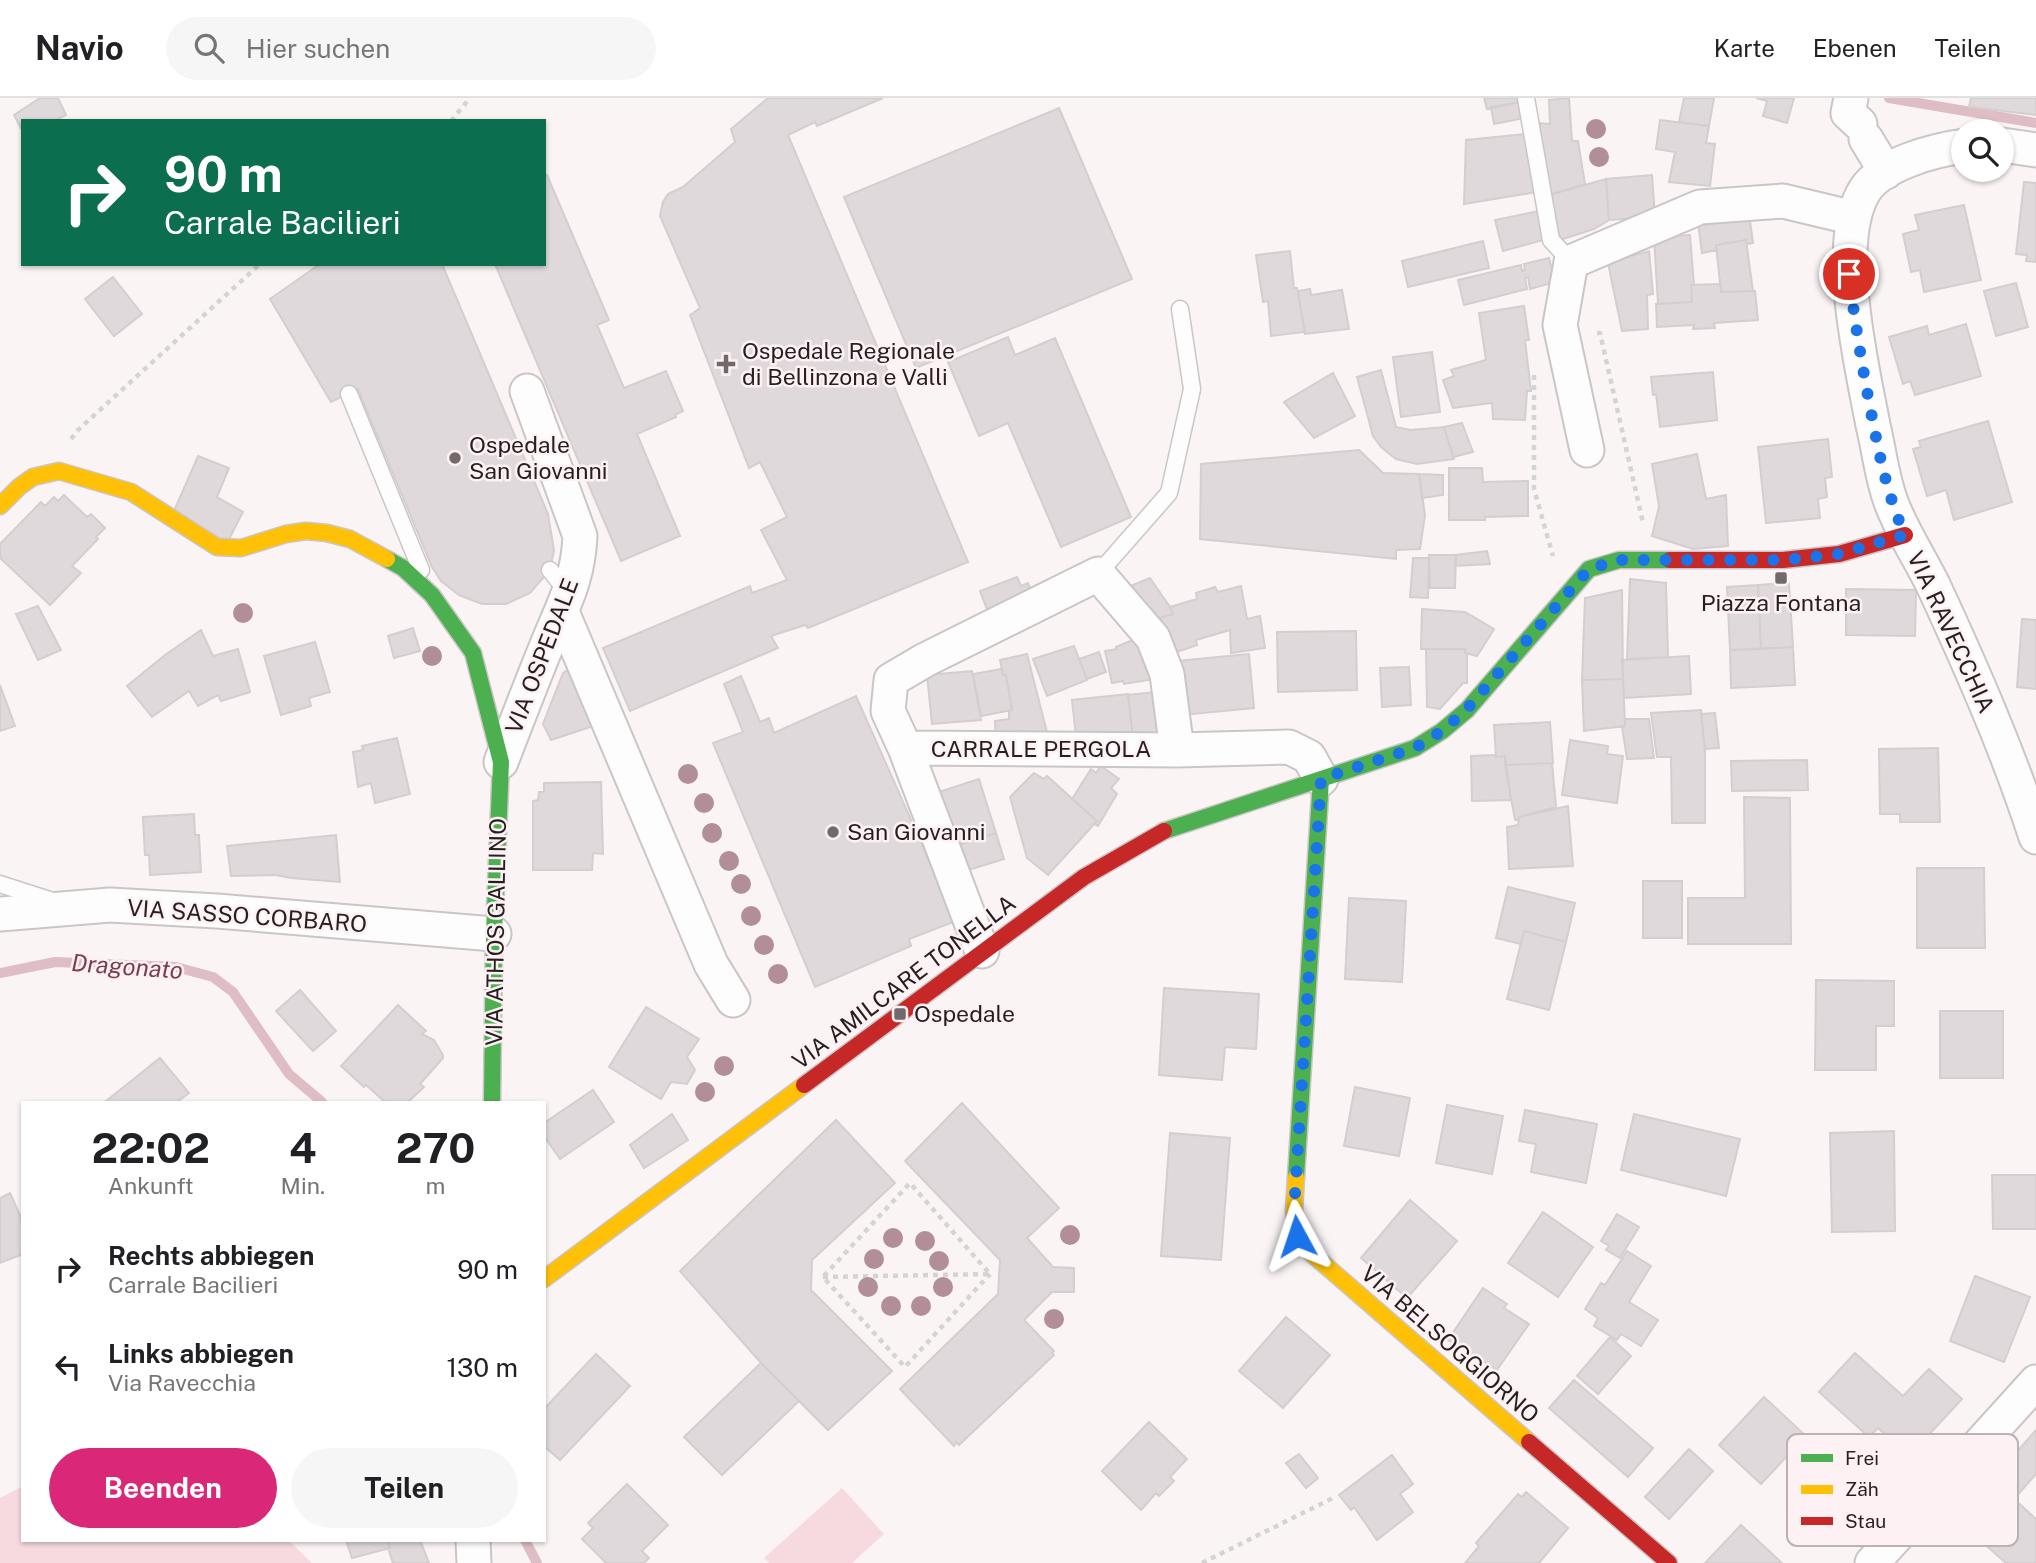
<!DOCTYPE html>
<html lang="de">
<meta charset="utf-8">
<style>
:root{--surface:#fff;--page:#f6f6f6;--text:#202124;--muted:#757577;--line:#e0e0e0;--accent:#db2777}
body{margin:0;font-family:"Public Sans",sans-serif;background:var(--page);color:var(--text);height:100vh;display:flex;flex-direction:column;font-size:26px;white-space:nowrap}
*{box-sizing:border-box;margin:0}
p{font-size:23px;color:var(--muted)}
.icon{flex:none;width:38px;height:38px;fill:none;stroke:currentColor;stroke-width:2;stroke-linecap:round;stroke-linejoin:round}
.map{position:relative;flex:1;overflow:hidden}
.side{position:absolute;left:21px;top:1003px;width:525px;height:441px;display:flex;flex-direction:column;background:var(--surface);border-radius:0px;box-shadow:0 2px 5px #0004}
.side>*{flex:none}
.hud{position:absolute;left:21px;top:21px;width:525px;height:147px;border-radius:0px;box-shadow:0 2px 5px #0004;background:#0b6e4f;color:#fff;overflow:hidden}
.tools{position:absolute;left:1951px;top:21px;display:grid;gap:14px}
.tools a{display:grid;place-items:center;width:63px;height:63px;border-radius:50%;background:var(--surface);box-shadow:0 2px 5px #0004;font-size:35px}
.pin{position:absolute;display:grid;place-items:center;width:60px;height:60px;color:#fff;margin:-30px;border:4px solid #fff;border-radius:50%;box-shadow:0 2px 7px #0007}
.me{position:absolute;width:77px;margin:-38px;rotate:355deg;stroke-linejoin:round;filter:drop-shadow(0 0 5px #0008)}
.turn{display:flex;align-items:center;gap:24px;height:147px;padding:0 28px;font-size:32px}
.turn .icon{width:91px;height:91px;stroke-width:2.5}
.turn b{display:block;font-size:49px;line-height:60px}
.eta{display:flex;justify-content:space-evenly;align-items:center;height:119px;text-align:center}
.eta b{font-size:42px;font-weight:700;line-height:49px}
.cta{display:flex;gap:14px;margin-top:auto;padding:14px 28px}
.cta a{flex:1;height:80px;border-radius:42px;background:var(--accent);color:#fff;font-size:28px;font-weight:700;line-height:80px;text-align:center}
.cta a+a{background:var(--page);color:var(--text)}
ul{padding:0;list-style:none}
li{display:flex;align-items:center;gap:21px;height:98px;padding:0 28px}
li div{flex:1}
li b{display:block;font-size:26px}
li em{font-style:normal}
header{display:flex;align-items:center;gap:42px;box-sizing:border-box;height:98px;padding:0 35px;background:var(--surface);border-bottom:2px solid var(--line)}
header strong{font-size:33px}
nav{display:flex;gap:38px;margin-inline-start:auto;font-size:24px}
.search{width:490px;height:63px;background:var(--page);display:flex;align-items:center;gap:18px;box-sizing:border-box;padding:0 24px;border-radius:38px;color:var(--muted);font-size:26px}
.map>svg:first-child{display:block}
.green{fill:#f6dae0}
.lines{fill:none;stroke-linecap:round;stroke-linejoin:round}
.stream{stroke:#dfbdc5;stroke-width:10}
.building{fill:#e0d9db;stroke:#d4cece;stroke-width:2}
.lane-casing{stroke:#cbc5c6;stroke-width:19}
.street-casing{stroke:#cbc5c6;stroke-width:37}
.fast-casing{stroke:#cbc5c6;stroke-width:19}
.slow-casing{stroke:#cbc5c6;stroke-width:19}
.jam-casing{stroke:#cbc5c6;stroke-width:19}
.path{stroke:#d5d4d4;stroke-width:4.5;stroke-dasharray:5 5;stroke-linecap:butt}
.lane{stroke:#fefdfe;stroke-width:16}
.street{stroke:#fefdfe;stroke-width:33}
.fast{stroke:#4caf50;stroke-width:16}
.slow{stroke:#ffc107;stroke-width:16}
.jam{stroke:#c62828;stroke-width:16}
.tree{fill:#b28e98}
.route{stroke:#1a73e8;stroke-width:12;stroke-dasharray:0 21.6}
.poi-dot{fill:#706a6b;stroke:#fdf1f4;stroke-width:2.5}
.labels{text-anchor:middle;stroke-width:5;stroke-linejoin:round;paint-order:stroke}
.poi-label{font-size:23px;fill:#251f20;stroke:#fdf1f4;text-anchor:start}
.street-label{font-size:23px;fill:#251f20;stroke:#fdf1f4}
.water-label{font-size:24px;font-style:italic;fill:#7b3e4f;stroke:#fdf1f4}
.key{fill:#fdf1f4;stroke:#bcb2b4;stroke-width:2}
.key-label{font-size:19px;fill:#251f20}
</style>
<header>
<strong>Navio</strong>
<div class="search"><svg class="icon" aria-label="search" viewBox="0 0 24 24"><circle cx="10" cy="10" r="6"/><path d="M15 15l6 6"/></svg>Hier suchen</div>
<nav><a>Karte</a><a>Ebenen</a><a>Teilen</a></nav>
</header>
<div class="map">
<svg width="2036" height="1465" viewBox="0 0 2036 1465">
<rect width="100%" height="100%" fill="#faf4f5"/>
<!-- green -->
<path class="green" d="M23,1388V1442H288L312,1465H0V1400Z
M842,1390L884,1436L852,1465H769L764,1460Z"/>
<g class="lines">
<!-- stream -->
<path class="stream" d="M1889,0L2036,25
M0,875L55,864L176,869L213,879L233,894L289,976L322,1004
M525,1442L537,1465"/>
</g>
<!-- building -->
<path class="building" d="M40,0H58L66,17L54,23H23V34L14,17Z
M768,0H883L817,28L815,24L788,37L968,464L808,530L805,527L771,538L778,550L630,613L603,550L750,488L752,495L787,482L761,432L787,419L760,364L749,370L690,217L700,210L660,118L663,104L668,96L683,89L735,44L731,31Z
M1484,0H1523L1520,4L1487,11Z
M1569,0L1572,43H1578L1585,86L1549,97L1539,25L1550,26L1549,2Z
M1684,0H1714L1709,28L1679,24Z
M1756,0H1794L1787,25L1763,18L1767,3Z
M1971,0H2036V17L1969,9Z
M1520,4L1524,20L1494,26L1491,9Z
M1059,10L1132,181L916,270L844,99Z
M1660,22L1709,28L1706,45L1715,46L1710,88L1669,84L1675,54L1656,51Z
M1527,36L1537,94L1464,106L1466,42Z
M547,77L609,222L597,227L624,290L666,273L683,313L675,317L676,319L637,336L680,438L621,463L495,166H544V78Z
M1652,77L1655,119L1609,122L1606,81Z
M1606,81L1609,122L1594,131L1560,142L1549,97Z
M2024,84L2036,85V164L2026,163L2027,157L2016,156Z
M1964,107L1981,182L1924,194L1920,172L1911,174L1903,136L1919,132L1915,117Z
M1539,113L1543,142L1503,153L1495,122Z
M1749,116L1753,145L1747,146L1746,142L1716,147L1717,152L1702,155L1698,124Z
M1690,137L1694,187H1691L1692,204L1658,206L1654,139Z
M1746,142L1753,193L1721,194L1716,147Z
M1483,143L1489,170L1408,189L1402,163Z
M1290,153L1294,190H1297L1305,234L1271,238L1268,203L1263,204L1256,157Z
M1649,153L1653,196L1647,197L1648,231L1622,233L1608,165Z
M1549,160L1555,184L1530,191L1528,179L1525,180L1527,191L1464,207L1458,182L1521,167L1522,173L1525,172L1524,166Z
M320,166H442L548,416L554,452L550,472L530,495L506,506H482L459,497L441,483L432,469L358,291L331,304L270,201Z
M113,179L142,216L114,238L85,201Z
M2016,185L2028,229L1996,238L1984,193Z
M1720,186L1721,194L1755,193L1758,222L1714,225L1715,230L1693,231L1694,227L1657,229L1656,206L1692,204L1691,187Z
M1310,191L1311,197L1342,192L1349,231L1305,236L1298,193Z
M1524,208L1529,242H1525L1531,293H1527L1525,322L1493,321L1492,305L1453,310L1443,282L1454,278L1451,272L1486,262L1479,215Z
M1966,226L1981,278L1915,297L1910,283L1903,286L1889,239L1927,228L1929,237Z
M1008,239L1015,257L1055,240L1131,419L1061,449L1008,325L979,338L948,264Z
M1432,254L1440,314L1401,319L1393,259Z
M1381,272L1396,329L1410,332L1444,329L1454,361L1417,366L1396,361L1381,349L1373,338L1357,279Z
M1713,274L1717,322L1660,329L1656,296L1653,297L1651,279Z
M1333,275L1355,318L1314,340L1284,304Z
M1988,323L2012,404L1954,422L1946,392L1927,398L1913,351L1921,349L1919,343Z
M1462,325L1473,354L1453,359L1444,329Z
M1828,341L1832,379L1825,380L1827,399L1818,401L1820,420L1766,425L1758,349Z
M1359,352L1383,375L1419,376L1425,417L1420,451L1396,452V461L1200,441L1201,366Z
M1697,356L1706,401L1726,397L1728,448L1693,451L1652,438L1659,408L1652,366Z
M198,358L229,370L217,399L243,414L227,445L174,413Z
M1449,370H1482L1483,384L1528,383V418L1485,419V422H1449Z
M1419,376L1443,377V397L1422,400Z
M64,397L87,419L91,416L105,430L96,439L98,441L72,468L81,475L50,507L0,460V446L41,404L45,408L54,399L58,403Z
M1487,453L1490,466L1455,468L1456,457Z
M1429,457H1456L1455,490H1430Z
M1413,460H1429L1428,500L1410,499Z
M1017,479L1021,488L1028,485L1033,497L988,514L980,493Z
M1150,480L1170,509L1173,516L1151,523L1126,490Z
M1630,481L1666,485L1668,559L1627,561Z
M1789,485L1793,549L1761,551L1758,487Z
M1758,487L1761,551L1730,552L1727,489Z
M1241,488L1247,521L1260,518L1265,550L1231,555L1230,532L1196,542L1197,547L1168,557L1151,523L1173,516L1170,509L1197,501L1196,495L1215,489L1218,494Z
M1846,491L1916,492L1915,538L1846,537Z
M1622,492L1623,581L1582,582L1585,500Z
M38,508L61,552L38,562L16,516Z
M1422,511L1465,514L1494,531L1477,558L1465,555V551H1421Z
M2022,521L2036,522V591L2017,589Z
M413,530L420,553L394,560L388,538Z
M201,532L213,558L238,551L250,594L221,603L218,597L198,608L189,593L152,619L127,588L165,557Z
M1356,533L1357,592L1278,594L1277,534Z
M1147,536L1155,581L1124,586L1123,583L1112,585L1105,553L1117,551L1116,549Z
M315,544L330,594L309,600L311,608L281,617L264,558Z
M1074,548L1087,582L1047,598L1033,561Z
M1793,549L1795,587L1731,590L1730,552Z
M1426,551H1465L1467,556V585H1463L1440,611L1427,609Z
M1099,554L1106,574L1087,581L1079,561Z
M1027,556L1050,646L996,647L995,623L1009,621V613L1012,612L1006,577H1003L1000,562Z
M1249,556L1254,610L1182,617L1177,563Z
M1689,558L1691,596L1624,600L1622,562Z
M578,566L603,625L551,642L543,626L563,575Z
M1409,569L1411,607L1382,609L1380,570Z
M1002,571L1003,577H1006L1012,612L981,618L973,576Z
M972,573L981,622L932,626L927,577Z
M741,578L760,624L769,620L774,635L856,598L956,823L909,841L911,848L815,889L713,645L743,634L724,586Z
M1623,581L1625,628L1584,633L1582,582Z
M0,587L15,628L0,633Z
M1165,593L1170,638L1133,641L1128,597Z
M1128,596L1133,641L1077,648L1072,602Z
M1701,612L1705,653V725H1672L1671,659H1657L1651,615Z
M1715,615L1719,650L1705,651L1701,616Z
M1625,621H1649L1654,660L1627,661L1622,629L1625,628Z
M1550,624L1553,665L1505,667V658L1496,659L1494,627Z
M397,640L410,696L375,705L371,685L358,689L353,654L363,652L362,648Z
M1570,642L1608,648L1607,656L1623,658L1617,705L1562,697Z
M1938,650L1940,724H1900V716H1880L1879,651Z
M1495,657L1496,659L1505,658L1511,702L1472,703L1471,658Z
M1807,662L1808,692L1732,693L1731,663Z
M1552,665L1556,709L1519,719V722H1515L1505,667Z
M1101,668L1119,681L1111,690L1117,696L1098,728L1094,726L1097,723L1072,701L1091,671L1096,675Z
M1034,675L1044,681L1047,678L1097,723L1048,777L1027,760L1010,699Z
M979,681L996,735L953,749L936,695Z
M601,684L603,756L593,755L592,772H533V703L538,702L539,694H544V685Z
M1744,699L1790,700L1791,846H1688V800H1745Z
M1568,708L1573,768L1509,771L1507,729L1518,727L1519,719Z
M194,716L195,737H199L201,774L150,777L149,757H145L143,719Z
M996,735L1004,761L965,773L958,747Z
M336,737L340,784L291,780L276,777L231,778L227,748Z
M1917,770H1984L1985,850H1917Z
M1643,783H1682V840H1643Z
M1508,789L1575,805L1566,844L1524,833L1521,846L1496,840Z
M1349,800L1406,803L1402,884L1345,881Z
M1524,833L1566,844L1549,912L1507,901Z
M1816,882L1894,883V928H1876V972H1815Z
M1164,890L1259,896L1256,951L1225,949L1222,982L1159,977Z
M300,892L336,933L313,953L276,913Z
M398,907L426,933L422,936L434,942L443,957V960L420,986L424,989L408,1004H385L366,987L364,989L341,968Z
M646,909L699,941L687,959L695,972L687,986L671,984L661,1001L609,969Z
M1940,913H2003V980H1940Z
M160,960L189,995L177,1004H107L106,1003Z
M1355,989L1410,1000L1399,1058L1344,1048Z
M593,992L614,1024L560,1061L544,1038V1025Z
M962,1005L1059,1110L1027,1140L1053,1169L1074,1170V1194H1052L1024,1222L1054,1253L1052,1255L1054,1257L959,1347L956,1344L954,1348L900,1291L998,1196L1000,1162L905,1063Z
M1447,1007L1503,1018L1492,1076L1436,1065Z
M1525,1012L1597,1026L1586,1085L1531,1074L1536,1046L1519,1043Z
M672,1016L688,1042L644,1070L630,1047Z
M1634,1016L1740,1041L1726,1098L1621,1072Z
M836,1022L895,1085L812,1162L811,1192L892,1273L828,1332L761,1265L680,1173Z
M1894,1033L1895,1133L1832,1134L1830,1035Z
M1170,1035L1230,1040L1221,1162L1161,1158Z
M1992,1077H2036V1131H1993Z
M10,1095L23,1124V1156L0,1165V1100Z
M1410,1102L1457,1143L1407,1200L1361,1160Z
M1543,1114L1593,1149L1558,1199L1508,1165Z
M1617,1116L1639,1129L1620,1160L1606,1152L1609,1148L1601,1143Z
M1627,1153L1651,1168L1629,1204L1658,1222L1641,1248L1621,1236L1617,1242L1594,1228L1598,1220L1585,1211L1601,1185L1605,1187Z
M1975,1178L2030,1199L2004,1264L1950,1243Z
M1483,1190L1507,1206L1504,1210L1529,1226L1497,1272L1448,1242Z
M1286,1219L1330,1257L1283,1310L1239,1273Z
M1610,1239L1631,1258L1598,1296L1577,1278Z
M1855,1255L1903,1298L1929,1271L1962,1301L1909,1358L1878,1330L1869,1339L1819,1294Z
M596,1256L630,1288L560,1362L544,1348V1311Z
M761,1265L799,1303L722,1377L684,1339Z
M1574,1282L1653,1350L1628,1379L1549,1310Z
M1764,1299L1806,1338L1761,1386L1719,1347Z
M1149,1324L1187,1361L1170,1379L1174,1383L1159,1398L1156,1395L1141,1412L1102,1373Z
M2036,1332V1376L2014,1401L2036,1421V1465H2006L1957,1422Z
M1689,1351L1713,1373L1669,1421L1645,1399Z
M1299,1356L1318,1380L1306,1390L1286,1365Z
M1392,1357L1413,1386L1400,1396L1413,1414L1377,1442L1354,1409L1351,1412L1339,1397Z
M627,1386L668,1427L642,1453L649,1460L644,1465H606L582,1441L593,1430L588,1425Z
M1526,1394L1568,1430L1539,1465H1465L1479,1448L1476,1445L1518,1396L1522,1399Z
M1741,1427L1782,1465H1705Z
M346,1442H388L390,1450L352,1460Z
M388,1442H420L429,1465H393L388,1450H390Z"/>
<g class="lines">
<!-- lane casing -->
<g class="lane-casing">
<path id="lane" d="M1526,0L1551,142L1571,164
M349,296L421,472
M550,472L568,495
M1098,476L1169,395L1192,291L1180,211
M0,786L53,803"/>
</g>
<!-- street casing -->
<g class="street-casing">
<path id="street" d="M1851,0L1848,15L1860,26
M1866,41L1886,74
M2002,47L2036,52
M1964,48C1934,52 1882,66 1865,92C1832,144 1862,269 1873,327C1879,352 1882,380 1891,404C1902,434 1920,460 1934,489C1972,571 2008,653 2036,739
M1587,352L1560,227L1571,164L1700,109L1783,103L1854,120
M562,514L711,866L733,902
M905,650L1177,652L1289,649L1309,659L1321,681
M501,664C516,625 531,586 547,547C563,507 578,483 580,438L527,293
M0,816L110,807L217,813L494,836
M982,853L905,650L888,613L891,582L925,562L1098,476L1153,540L1167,576L1177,652
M473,1442L474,1465
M1872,1465L2036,1284"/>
</g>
<!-- fast casing -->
<g class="fast-casing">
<path id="fast" d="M387,461L403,470L432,497L473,555L501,664L494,836L492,1004
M1164,733L1415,650L1442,633L1467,612L1589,471L1619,462H1670
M1296,1079L1321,681"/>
</g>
<!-- slow casing -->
<g class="slow-casing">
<path id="slow" d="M0,408L19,389L33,379L59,373L131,394L217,449L241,450L286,436L306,433L327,435L350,441L387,461
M1296,1079L1294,1112L1297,1138L1311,1155L1529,1344
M544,1181L804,987"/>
</g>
<!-- jam casing -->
<g class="jam-casing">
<path id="jam" d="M1670,462H1783L1839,456L1905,437
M804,987L1084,779L1164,733
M1529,1344L1669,1465"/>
</g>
<!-- path -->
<path class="path" d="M451,23L470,0
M1597,235H1600L1643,425
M1534,277V391L1553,458
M71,341L78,332L260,166
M823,1179L990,1176L910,1085L823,1179L905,1269L990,1176
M1202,1465L1333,1400"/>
<!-- lane -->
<use href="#lane" class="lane"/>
<!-- street -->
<use href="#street" class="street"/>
<!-- fast -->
<use href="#fast" class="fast"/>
<!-- slow -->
<use href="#slow" class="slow"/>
<!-- jam -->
<use href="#jam" class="jam"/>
</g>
<!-- trees -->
<g class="tree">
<circle cx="1596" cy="31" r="10"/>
<circle cx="1599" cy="59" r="10"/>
<circle cx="243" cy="515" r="10"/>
<circle cx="432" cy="558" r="10"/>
<circle cx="688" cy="676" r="10"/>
<circle cx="704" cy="705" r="10"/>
<circle cx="712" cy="735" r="10"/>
<circle cx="729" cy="763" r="10"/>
<circle cx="741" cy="786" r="10"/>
<circle cx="751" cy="818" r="10"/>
<circle cx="764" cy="847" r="10"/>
<circle cx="778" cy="876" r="10"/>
<circle cx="724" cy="968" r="10"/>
<circle cx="705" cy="994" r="10"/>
<circle cx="1070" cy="1137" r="10"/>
<circle cx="893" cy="1140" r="10"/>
<circle cx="925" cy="1143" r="10"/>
<circle cx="874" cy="1161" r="10"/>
<circle cx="939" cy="1163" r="10"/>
<circle cx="868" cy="1189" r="10"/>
<circle cx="943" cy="1189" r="10"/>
<circle cx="891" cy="1208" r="10"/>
<circle cx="921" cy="1208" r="10"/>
<circle cx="1054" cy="1221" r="10"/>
</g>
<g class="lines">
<!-- route -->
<path class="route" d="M1297,1138L1294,1112L1321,681L1415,650L1442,633L1466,612L1589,471L1619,462H1783L1839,456L1905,437C1888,398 1881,365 1873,324C1863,274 1855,226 1849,176"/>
</g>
<!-- markers -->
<g class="poi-dot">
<path d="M722.5 255.5h7v7h7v7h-7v7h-7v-7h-7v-7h7z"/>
<circle cx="455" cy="360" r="7"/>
<rect x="1774" y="473" width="14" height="14" rx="3.5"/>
<circle cx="833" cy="734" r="7"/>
<rect x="893" y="909" width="14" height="14" rx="3.5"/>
</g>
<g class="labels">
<!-- poi labels -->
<g class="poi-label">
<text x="742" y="261">Ospedale Regionale<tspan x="742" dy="26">di Bellinzona e Valli</tspan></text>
<text x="469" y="355">Ospedale<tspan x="469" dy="26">San Giovanni</tspan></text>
<text x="1781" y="513" text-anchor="middle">Piazza Fontana</text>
<text x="847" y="742">San Giovanni</text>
<text x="914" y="924">Ospedale</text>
</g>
<!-- street labels -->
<g class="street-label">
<text transform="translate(1951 534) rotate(65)" y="8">VIA RAVECCHIA</text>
<text transform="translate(542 558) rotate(-69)" y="8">VIA OSPEDALE</text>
<text x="1041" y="659">CARRALE PERGOLA</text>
<text transform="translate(247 818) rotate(4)" y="8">VIA SASSO CORBARO</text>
<text transform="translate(496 834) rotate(-89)" y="8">VIA ATHOS GALLINO</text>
<text transform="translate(904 884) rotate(-37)" y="8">VIA AMILCARE TONELLA</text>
<text transform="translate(1450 1246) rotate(41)" y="8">VIA BELSOGGIORNO</text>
</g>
<!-- water labels -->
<g class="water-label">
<text transform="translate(127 869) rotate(4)" y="8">Dragonato</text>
</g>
</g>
<!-- legend -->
<rect x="1787" y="1336" width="231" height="112" rx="10" class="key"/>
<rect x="1801" y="1356" width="32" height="8" fill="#4caf50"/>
<rect x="1801" y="1387" width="32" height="9" fill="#ffc107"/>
<rect x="1801" y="1419" width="32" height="8" fill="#c62828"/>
<g class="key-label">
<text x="1845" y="1367">Frei</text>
<text x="1845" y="1398">Zäh</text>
<text x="1845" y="1430">Stau</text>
</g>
</svg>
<div class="tools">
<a><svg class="icon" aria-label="search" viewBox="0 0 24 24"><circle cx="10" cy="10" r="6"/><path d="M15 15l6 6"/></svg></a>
</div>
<div class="pin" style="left:1849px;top:176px;background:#d93025"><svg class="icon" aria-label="arrive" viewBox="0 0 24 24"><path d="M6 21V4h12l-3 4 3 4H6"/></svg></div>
<svg class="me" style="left:1297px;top:1138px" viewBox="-20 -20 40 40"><path d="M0-17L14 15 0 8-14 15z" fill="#1a73e8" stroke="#fff" stroke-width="4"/></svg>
<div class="hud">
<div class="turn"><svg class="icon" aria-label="right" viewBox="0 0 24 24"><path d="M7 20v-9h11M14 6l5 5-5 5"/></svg><div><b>90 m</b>Carrale Bacilieri</div></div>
</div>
<section class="side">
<div class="eta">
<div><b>22:02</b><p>Ankunft</p></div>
<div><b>4</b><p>Min.</p></div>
<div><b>270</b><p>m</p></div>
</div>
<ul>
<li><svg class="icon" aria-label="right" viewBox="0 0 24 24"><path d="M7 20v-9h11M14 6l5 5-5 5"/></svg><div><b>Rechts abbiegen</b><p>Carrale Bacilieri</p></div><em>90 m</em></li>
<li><svg class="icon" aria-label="left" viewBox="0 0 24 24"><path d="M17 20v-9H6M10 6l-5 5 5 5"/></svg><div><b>Links abbiegen</b><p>Via Ravecchia</p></div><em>130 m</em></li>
</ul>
<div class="cta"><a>Beenden</a><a>Teilen</a></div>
</section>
</div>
